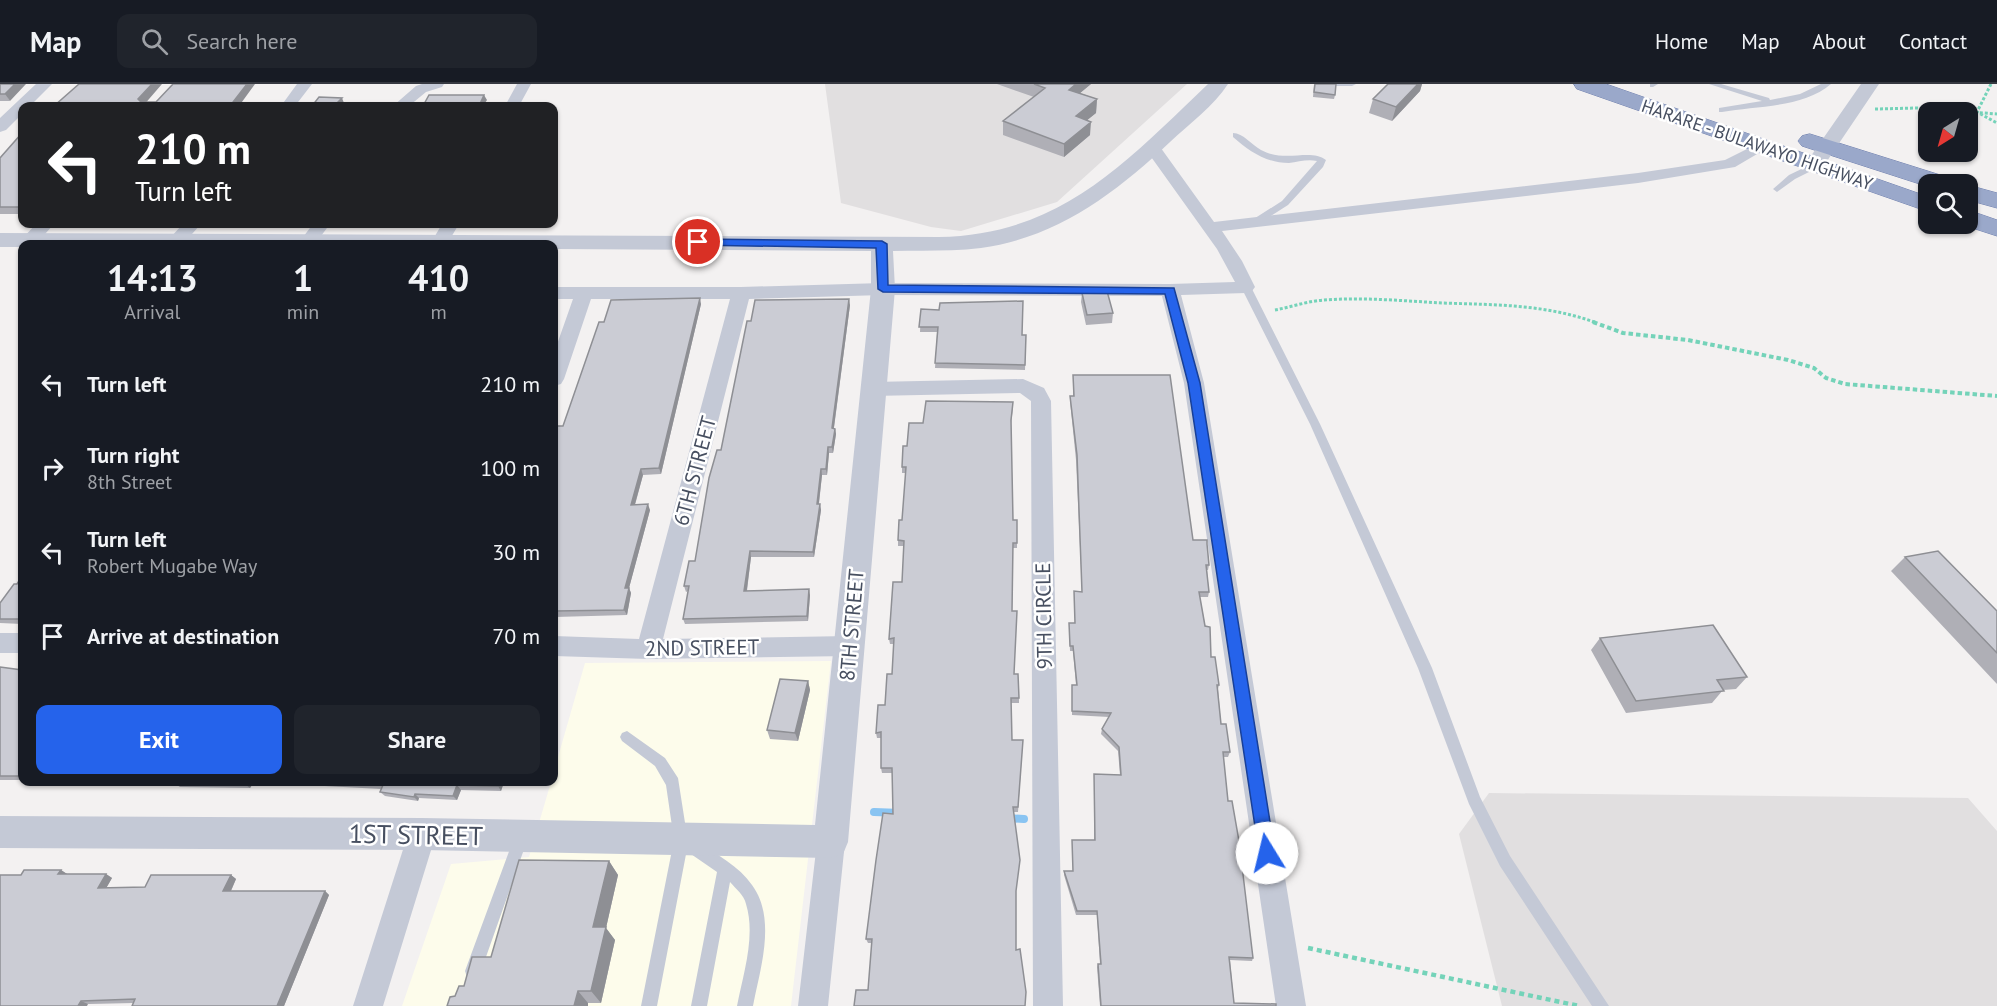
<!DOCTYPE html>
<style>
:root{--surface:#171b24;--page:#20242c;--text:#f1f3f6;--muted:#9ea1a6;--line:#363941;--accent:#2563eb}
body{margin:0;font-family:"PT Sans",sans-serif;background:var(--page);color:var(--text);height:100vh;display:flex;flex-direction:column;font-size:22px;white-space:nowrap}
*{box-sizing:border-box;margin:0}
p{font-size:20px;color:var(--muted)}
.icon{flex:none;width:33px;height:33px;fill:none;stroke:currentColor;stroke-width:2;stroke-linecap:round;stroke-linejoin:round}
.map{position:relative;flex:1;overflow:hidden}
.panel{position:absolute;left:18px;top:156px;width:540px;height:546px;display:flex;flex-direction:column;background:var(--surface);border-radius:12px;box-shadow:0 2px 4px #0004}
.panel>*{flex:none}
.hud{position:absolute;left:18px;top:18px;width:540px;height:126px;border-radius:12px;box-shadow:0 2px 4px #0004;background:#202124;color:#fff;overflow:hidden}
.needle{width:39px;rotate:217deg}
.fabs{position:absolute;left:1918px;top:18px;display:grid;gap:12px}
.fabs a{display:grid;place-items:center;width:60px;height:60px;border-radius:12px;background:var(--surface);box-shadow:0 2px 4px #0004;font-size:30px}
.pin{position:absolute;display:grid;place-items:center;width:51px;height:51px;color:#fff;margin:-26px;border:3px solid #fff;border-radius:50%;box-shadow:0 2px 6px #0007}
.me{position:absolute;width:66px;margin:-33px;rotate:351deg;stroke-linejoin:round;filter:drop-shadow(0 0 4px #0008)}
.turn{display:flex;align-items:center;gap:21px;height:126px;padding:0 18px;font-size:27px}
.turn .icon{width:78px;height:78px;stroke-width:2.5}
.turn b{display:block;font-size:42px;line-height:51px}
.eta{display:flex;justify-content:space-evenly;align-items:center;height:102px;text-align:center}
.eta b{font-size:36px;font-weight:700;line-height:42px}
.primary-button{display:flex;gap:12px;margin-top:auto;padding:12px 18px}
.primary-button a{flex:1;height:69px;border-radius:12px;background:var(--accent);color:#fff;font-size:24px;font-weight:700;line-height:69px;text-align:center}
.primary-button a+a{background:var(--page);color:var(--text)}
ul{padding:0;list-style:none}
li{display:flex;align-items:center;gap:18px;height:84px;padding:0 18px}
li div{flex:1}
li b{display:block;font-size:22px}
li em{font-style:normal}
header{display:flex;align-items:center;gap:36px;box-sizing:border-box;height:84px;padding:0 30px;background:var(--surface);border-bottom:2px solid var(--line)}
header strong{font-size:28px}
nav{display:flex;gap:33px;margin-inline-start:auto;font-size:21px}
.search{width:420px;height:54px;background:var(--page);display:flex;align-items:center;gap:15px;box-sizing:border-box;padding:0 21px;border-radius:12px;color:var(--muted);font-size:22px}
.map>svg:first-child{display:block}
.commercial{fill:#fdfceb}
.education{fill:#e1dfe0}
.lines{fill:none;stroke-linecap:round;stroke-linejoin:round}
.stream{stroke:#89c4f2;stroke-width:8}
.trunk-casing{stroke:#7181ae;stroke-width:1}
.path-far2{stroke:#74d3b9;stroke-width:3;stroke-dasharray:3 2;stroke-linecap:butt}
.path-far1{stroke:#74d3b9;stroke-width:4;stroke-dasharray:4.5 3;stroke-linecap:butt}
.path{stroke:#74d3b9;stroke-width:4.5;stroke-dasharray:5 4;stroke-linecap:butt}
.service{fill:#c4c9d6;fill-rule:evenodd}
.minor{fill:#c4c9d6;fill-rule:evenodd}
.tertiary{fill:#c4c9d6;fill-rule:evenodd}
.trunk{fill:#9aa8ca;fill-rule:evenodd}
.wall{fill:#afafb6}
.shaded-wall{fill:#8e8f94}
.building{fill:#cbccd4;stroke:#8e8f94;stroke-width:1.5}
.route{fill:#2563eb;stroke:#184099;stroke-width:1.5}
.labels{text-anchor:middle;stroke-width:5;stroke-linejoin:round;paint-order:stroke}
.far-street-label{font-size:18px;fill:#474f60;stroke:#fff}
.street-label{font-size:21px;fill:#474f60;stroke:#fff}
.near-street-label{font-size:26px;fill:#474f60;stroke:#fff}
</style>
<header>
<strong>Map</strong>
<div class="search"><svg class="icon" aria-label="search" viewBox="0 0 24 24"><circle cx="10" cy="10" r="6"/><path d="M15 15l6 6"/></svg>Search here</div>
<nav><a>Home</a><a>Map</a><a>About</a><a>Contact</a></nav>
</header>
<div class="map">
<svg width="1997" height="922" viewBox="0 0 1997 922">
<rect width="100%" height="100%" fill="#f3f1f1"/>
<!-- commercial -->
<path class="commercial" d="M831,577L791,922H402L451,780L529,773L551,698H554V687L585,579Z"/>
<!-- education -->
<path class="education" d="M825,0H1187L1057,118L961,147L931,143L841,119Z
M1489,709L1968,714L1997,747V922H1502L1459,750Z"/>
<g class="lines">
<!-- stream -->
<path class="stream" d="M874,728L901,729
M1005,734L1024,735"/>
<!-- trunk casing -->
<g class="trunk-casing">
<path id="trunk" d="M1574,0H1606L1929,113V128L1577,5Z
M1810,50L1953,95L1956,100H1929V103L1802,62L1798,57L1802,52Z
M1968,101L1997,109V124L1968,116Z
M1968,126L1997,136V152L1960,140H1968Z"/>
</g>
<!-- path-far2 -->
<path class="path-far2" d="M1991,0L1977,28L1997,39
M1875,25L1917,24L1997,30
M1275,226C1291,223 1308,217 1324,216C1364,213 1404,217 1443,219C1497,221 1545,220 1597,239"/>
<!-- path-far1 -->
<path class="path-far1" d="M1593,238L1623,249L1688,256L1788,276L1814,284L1826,294L1845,300L1997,312"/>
<!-- path -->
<path class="path" d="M1308,864L1579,922"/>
<!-- service -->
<path class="service" d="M1314,0H1356L1352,2H1318Z
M1650,0H1658L1653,3H1650Z
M1709,0H1721L1769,14L1770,16L1800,10L1821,0H1831C1803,24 1756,22 1722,28H1719V24L1762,17Z
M1233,49C1243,49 1252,61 1261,66C1285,79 1311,64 1326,76L1323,83L1288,121L1255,142H1249V138L1282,117L1317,77C1307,75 1298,78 1289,79C1266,79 1249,67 1233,53Z
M1814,79L1818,82L1817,84L1795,95L1777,108L1773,105L1789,91Z
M1246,200L1251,203L1320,340L1432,584L1480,713L1510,772L1609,922H1592L1500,782L1469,720L1418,584L1310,340L1241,203Z
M627,647L665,674L678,694L688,758L693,756L698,758C717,771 739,782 752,801C777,835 760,885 753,922H737C743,891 756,852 746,820C744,811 736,805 730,798L707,922H691L717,788L688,768L687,765L657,922H641L674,756L666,701L655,682L622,657L620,653L622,649Z
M521,747L526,749L528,754L481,887L479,893L473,895L467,893L465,887L514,754L516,749Z"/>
<!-- minor -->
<path class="minor" d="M36,0H52L30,22H22V30L6,46L0,48V34Z
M297,0H312L295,22H281Z
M422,0H444L442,3L426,8L409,22H393L416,2Z
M517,0H531L519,22H505Z
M1152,58L1158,60L1214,138L1638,89L1725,76L1761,58L1769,63L1735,83L1638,99L1222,147L1242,177L1255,203L1252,207L1246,209L1181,211L1204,299L1306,922H1276L1184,299L1162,212L883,211L749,215L663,555L850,552L859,555L862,562L859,569L850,572L648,575L554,572V552L639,555L730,215H591L564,295L561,300L554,302V269L573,215H554V203H741L883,199L1170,200L1235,198L1217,165L1144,63Z
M36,140H54L36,160H24L21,156Z
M183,140H201L183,160H171L168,156Z
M313,140H330L315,160H303L300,157Z
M442,140H459L447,160H435L432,157Z
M1023,295L1044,304L1051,317L1063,922H1033L1031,317L1020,309L872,312L865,310L862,305L865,300L872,298Z
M0,549H22V569H0Z
M422,737L432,741L436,750L383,922H353L408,750L412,741Z
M831,745L841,749L845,758L828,922H798L817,758L821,749Z"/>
<!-- tertiary -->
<path class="tertiary" d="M1208,0H1228C1214,22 1189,40 1170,58C1116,109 1056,154 981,164C952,168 922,166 893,167L895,205L848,758L843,770L831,774L422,766L0,764V732L422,734L815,741L871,205V167L554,165V160H22V163H0V149L939,153C1061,151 1126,78 1208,0Z
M1861,0H1879L1821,86L1814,88L1807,86L1804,82Z"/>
<!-- trunk -->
<use href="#trunk" class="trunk"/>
</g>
<!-- wall -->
<path class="wall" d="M0,0L10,17H0Z
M997,0H1091L1080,9L1097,15L1096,29L1087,36L1090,51L1064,73L1003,51V37L1034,13Z
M1314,0L1335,11L1334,15L1313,13Z
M1388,0H1422L1420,7L1392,37L1369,29L1373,15Z
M22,49V130H0V74Z
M1082,209L1113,229L1112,239L1086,241L1081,218Z
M701,220L661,390L643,391L635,421L650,426L629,504L631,509L627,531L555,533L554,535V342H563L604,238Z
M850,221L834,344L835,345L836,350L833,369H829L827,391H822L819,420L821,426L814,473H751L747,507L810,511L808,537L685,540L683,535L688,507L686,508L684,502L695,477L751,237Z
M921,225L1022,251H1026L1025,286L935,284L937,248H920Z
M1073,291L1193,456L1209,481L1208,486H1207L1209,508L1208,513H1200L1211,573L1219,601L1218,605L1221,640L1230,668L1228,673H1223L1228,717L1253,874L1252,877L1230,876L1234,919L1276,922H1100L1097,883L1098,880H1100L1097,831H1076L1064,791V787H1073L1072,756H1094V690L1120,691L1118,667L1101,650L1102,645L1109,633L1072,631V606L1076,601L1073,567H1070L1069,544V539H1075L1074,507L1082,508L1076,376L1070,317V312H1073Z
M1013,324L1011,340L1013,436L1017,459V464H1013L1012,527L1014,590L1019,614V619H1011L1012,656H1023L1018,728H1014L868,906L872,859H868L866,855L893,730L892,689H882L881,684V654H877L876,649L885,621L892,590L894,560H890L889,555L902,498L904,462H898V456L902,436L906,389H902V383L907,362L923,339Z
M1905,473L1997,527V600L1891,487Z
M22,492V540L0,539V519L17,500Z
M1600,554L1747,593L1736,605L1723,606L1712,619L1626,629L1591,566Z
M0,583L22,586V696H0Z
M808,597L810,606L798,657L770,655L767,646Z
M110,698H254L250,704L180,703L177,701Z
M284,698H504L501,707L461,706L457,716L419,714L418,717L385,712L380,708L381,705L306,701L304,699Z
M609,777L618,791L606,844L615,856L601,919H588L455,912L491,873Z
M61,786L67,790H106L112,794L106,804L145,803L231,791L236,795L231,807H325L329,811L284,922H132L134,919L0,922L21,791Z"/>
<!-- shaded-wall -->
<path class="shaded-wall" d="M15,0H26L10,17L5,10Z
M152,0H162L143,22L138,15Z
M247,0H255L239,22H230Z
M1076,0H1091L1068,19L1069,6Z
M1418,0H1422L1420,7L1392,37L1396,23Z
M484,11L487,16L483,22H479Z
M342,14L344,19L342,22L336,20Z
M1097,15L1096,29L1075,46L1076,32Z
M1091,38L1090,51L1064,73V60Z
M700,214L701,220L661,390L659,384Z
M556,215L558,221L554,232V221Z
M849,215L850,221L833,350L832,344Z
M835,345L836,350L833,369L832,363Z
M828,363L829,369L827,391L826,385Z
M641,385L643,391L633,427L631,421Z
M821,385L822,391L818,426L817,420Z
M648,420L650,426L629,504L631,509L627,531L624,526L625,504Z
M820,420L821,426L814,473L813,468Z
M750,467L751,473L746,512L744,507Z
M809,505L810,511L808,537L807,532Z
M808,597L810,606L798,657L795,649Z
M247,698H254L250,704L245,700Z
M499,698H504L501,707L498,702Z
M457,701L461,706L457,716L453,712Z
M415,710L419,714L418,717L414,713Z
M609,777L618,791L606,844L615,856L601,919L591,907L593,843Z
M61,786L67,790H58Z
M106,790L112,794L104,808L98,804Z
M231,791L236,795L229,811L223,807Z
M325,807L329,811L284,922H277Z
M578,907L588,919V922H574Z
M81,917L88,920L87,922H78Z"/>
<!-- building -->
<path class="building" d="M0,0H15L5,10H0Z
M79,0H152L138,15L141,18H156L173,0H247L230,22H54Z
M1034,0H1076L1069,6L1097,15L1076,32L1091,38L1064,60L1003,37L1045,4Z
M1315,0H1336L1335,11L1314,8Z
M1388,0H1418L1396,23L1373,15Z
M429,11H484L479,22H423Z
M319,13L342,14L336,20L361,21L359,22H312Z
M22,49V123H0V74Z
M1107,207L1113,229L1087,231L1082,209Z
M700,214L659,384L641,385L631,421L648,420L625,504H629L624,526L554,527V342H563L599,238H604L611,216Z
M849,215L832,344L835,345L832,363H828L826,385H821L817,420H820L813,468L750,467L744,507L809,505L807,532L683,535L689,502H684L689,477H695L709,394L717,366H721L747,237H751L755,216Z
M1023,217L1022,251H1026L1025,281L935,279L938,243H919L921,225L939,226L940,219Z
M1073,291H1170L1193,456H1207V460L1209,481H1206L1209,508H1199L1205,542L1210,543L1211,573H1215L1219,601H1217L1221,640H1226L1230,668H1223L1228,717H1232L1239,757L1253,874L1229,873L1234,919L1276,920V922H1101L1098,880H1101L1097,827H1077L1064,787H1073L1072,756H1095L1094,690L1121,691L1119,663L1102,645L1111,629L1072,627V601H1077L1073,562H1070L1069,539H1075L1074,507L1082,508L1077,371L1070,312H1074Z
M926,317L1013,318L1011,336L1013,436H1017V459H1013L1012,527H1017L1014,590H1018L1019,614H1011L1012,656H1023L1018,723H1013L1020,776L1016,807V866L1020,865L1026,908L1025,922H854L856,906H868L872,855H866L876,776L883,729L893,730L892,684H881V648L876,649L878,621H885L887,590H892L894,554L889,555L893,498H902L904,457L898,456L899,436H902L906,383H902L903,362H907L909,339H923Z
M1938,467L1997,527V569L1905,473Z
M22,492V535H0V519L14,500H17Z
M1713,541L1747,593L1717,596L1724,607L1636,617L1600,554Z
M0,583L22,586V692H0Z
M780,595L808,597L795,649L767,646Z
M176,698H247L245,700L175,699Z
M310,698H499L498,702L457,701L453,712L415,710L414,713L380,708L383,701Z
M519,776L609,777L593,843H606L591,907H578L574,922H447L450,913L455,912L459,902H464L472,873H491Z
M24,786H61L58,790H106L98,804L145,803L151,791H231L223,807H325L277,922H132L135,915L81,917L78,922H0V791H21Z"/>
<!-- route -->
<path class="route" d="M698,155L882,157L887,160L888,201L1174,204L1200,299L1275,769L1273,774L1267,777L1261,774L1259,769L1188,299L1165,210L883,208L878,205L876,164L694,161L692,158Z"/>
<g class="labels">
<!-- far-street labels -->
<g class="far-street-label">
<text transform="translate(1757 61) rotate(19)" y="6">HARARE - BULAWAYO HIGHWAY</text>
</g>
<!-- street labels -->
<g class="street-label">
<text transform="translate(695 387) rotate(-75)" y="7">6TH STREET</text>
<text transform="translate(1044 532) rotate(-91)" y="7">9TH CIRCLE</text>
<text transform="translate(852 541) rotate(-85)" y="7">8TH STREET</text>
<text transform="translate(702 564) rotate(-1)" y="7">2ND STREET</text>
</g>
<!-- near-street labels -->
<g class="near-street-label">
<text transform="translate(416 751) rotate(1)" y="9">1ST STREET</text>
</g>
</g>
</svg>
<div class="fabs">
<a><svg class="needle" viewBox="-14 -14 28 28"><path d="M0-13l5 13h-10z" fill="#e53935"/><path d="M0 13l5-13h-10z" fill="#9ea1a6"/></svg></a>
<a><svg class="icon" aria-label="search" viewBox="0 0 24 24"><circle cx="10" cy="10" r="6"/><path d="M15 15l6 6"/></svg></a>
</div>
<div class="pin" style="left:698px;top:158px;background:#d93025"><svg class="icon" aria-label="arrive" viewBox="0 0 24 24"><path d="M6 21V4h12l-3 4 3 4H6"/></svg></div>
<svg class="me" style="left:1267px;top:769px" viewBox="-20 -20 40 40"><circle r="19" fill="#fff"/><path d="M0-13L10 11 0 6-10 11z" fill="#2563eb"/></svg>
<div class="hud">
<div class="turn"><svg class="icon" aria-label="left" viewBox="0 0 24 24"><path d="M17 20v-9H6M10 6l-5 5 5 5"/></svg><div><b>210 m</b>Turn left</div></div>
</div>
<section class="panel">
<div class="eta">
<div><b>14:13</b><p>Arrival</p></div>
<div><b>1</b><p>min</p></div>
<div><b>410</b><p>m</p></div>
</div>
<ul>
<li><svg class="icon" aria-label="left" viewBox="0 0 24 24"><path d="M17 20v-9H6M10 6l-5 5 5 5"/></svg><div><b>Turn left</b></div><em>210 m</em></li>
<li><svg class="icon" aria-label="right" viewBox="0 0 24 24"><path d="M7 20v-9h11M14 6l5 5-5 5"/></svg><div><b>Turn right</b><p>8th Street</p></div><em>100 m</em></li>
<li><svg class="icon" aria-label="left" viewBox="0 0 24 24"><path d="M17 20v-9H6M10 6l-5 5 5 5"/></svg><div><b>Turn left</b><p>Robert Mugabe Way</p></div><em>30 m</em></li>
<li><svg class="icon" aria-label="arrive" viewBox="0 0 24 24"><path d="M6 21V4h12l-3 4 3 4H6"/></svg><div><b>Arrive at destination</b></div><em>70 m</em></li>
</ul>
<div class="primary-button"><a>Exit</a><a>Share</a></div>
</section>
</div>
